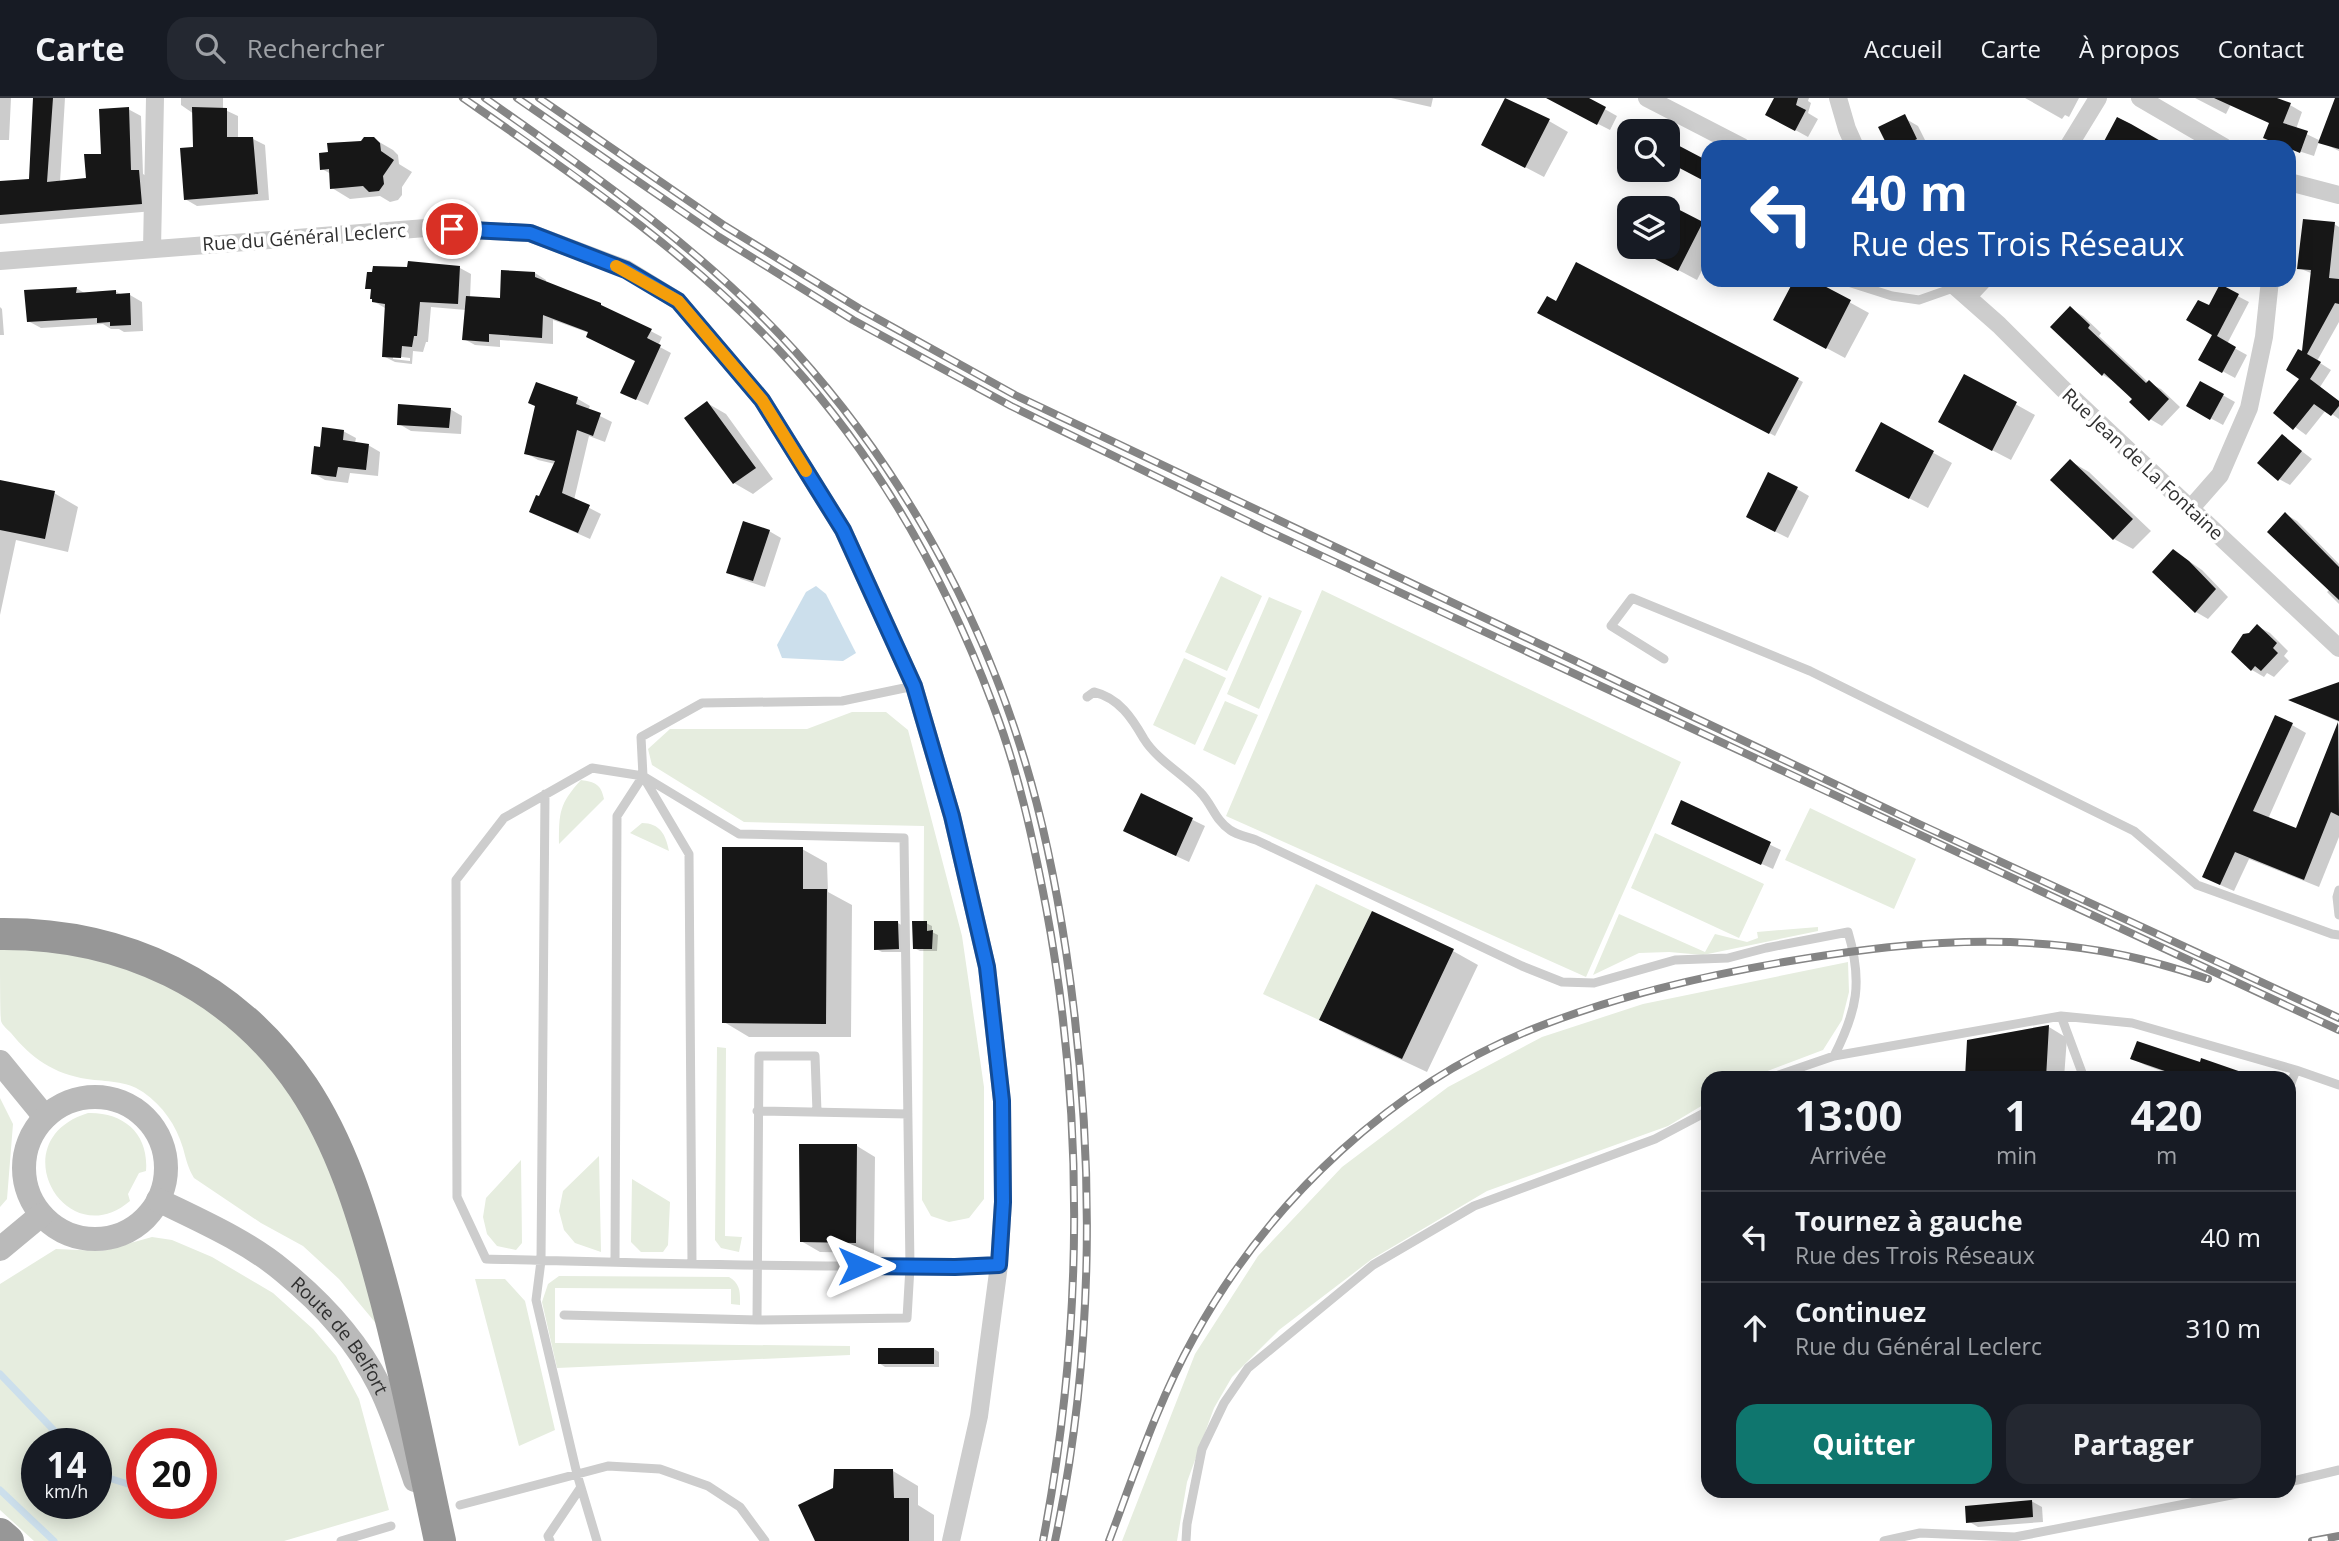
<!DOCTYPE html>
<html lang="fr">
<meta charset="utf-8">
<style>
:root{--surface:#171b24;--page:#242831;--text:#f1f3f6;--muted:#9ea1a6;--line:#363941;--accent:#0f766e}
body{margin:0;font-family:"Open Sans",sans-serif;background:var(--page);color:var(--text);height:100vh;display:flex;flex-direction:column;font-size:26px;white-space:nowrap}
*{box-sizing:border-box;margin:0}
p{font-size:23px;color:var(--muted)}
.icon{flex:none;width:38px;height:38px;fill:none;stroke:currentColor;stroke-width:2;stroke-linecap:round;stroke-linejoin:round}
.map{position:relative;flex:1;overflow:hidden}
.sheet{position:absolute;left:1701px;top:973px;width:595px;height:427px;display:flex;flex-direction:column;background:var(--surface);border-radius:21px;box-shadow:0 4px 18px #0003}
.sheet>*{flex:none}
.top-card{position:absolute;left:1701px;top:42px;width:595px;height:147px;border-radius:21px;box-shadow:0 4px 18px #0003;background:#1a4fa0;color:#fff;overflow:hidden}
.fabs{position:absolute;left:1617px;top:21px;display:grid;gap:14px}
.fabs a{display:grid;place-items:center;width:63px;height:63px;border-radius:14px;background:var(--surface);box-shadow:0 4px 18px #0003;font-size:35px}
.speed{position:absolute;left:21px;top:1330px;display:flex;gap:14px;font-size:35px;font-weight:700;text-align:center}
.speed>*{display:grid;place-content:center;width:91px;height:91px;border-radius:50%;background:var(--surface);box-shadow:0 4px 18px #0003;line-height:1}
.speed small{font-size:18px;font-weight:400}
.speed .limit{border:10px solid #d22;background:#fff;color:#111}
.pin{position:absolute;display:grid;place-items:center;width:60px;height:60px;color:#fff;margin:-30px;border:4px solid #fff;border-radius:50%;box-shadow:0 2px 7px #0007}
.me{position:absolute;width:77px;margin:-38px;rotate:90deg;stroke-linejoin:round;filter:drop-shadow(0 0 5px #0008)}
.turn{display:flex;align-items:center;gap:24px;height:147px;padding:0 35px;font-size:32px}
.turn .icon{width:91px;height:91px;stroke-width:2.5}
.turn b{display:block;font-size:49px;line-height:60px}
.eta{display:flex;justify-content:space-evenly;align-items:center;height:119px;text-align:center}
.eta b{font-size:42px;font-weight:700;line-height:49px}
.primary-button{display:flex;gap:14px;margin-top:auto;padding:14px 35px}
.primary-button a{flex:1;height:80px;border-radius:21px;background:var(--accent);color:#fff;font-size:28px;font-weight:700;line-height:80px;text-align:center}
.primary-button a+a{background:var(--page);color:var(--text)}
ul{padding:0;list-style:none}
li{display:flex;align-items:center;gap:21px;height:91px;padding:0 35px;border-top:2px solid var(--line)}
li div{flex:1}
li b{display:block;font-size:26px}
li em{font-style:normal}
header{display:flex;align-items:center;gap:42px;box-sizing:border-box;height:98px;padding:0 35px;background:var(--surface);border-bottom:2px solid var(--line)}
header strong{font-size:33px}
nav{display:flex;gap:38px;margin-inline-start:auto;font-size:24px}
.search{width:490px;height:63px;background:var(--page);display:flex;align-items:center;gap:18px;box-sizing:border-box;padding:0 24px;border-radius:21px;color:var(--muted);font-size:26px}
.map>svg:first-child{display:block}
.green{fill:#e6eddf;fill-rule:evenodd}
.water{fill:#ccdfec}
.shadow{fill:#0003;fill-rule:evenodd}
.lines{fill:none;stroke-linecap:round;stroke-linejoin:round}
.stream{stroke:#ccdfec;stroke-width:7}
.building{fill:#171717}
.service{stroke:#cdcdcd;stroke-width:9}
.minor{stroke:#cdcdcd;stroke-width:18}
.secondary{stroke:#bababa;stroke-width:24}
.motorway{stroke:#979797;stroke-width:32}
.rail-casing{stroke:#858585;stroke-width:8}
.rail{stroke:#fff;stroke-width:5;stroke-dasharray:16;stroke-linecap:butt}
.route-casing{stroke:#114b97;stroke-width:18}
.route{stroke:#1a73e8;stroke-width:12}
.slow{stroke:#f59e0b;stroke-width:12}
.labels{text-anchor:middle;stroke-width:7;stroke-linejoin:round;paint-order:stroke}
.street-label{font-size:19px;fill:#303030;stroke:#fff}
</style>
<header>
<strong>Carte</strong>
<div class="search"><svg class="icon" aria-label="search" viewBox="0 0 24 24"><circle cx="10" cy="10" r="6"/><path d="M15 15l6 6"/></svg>Rechercher</div>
<nav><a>Accueil</a><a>Carte</a><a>À propos</a><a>Contact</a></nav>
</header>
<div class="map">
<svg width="2339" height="1443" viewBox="0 0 2339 1443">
<rect width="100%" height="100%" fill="#fff"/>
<!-- green -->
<path class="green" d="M1221,478L1262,498L1227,573L1185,554Z
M1322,492L1681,664L1586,879L1226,718Z
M1269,499L1302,513L1259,611L1227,596Z
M1184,560L1226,580L1195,647L1153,627Z
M1225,603L1258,617L1235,667L1203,652Z
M852,614H886L908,632L962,838L984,989V1101L969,1120L949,1124L931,1118L922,1102L924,728L744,724L652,667L648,651L670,631H807Z
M581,682C595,684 601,686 604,701L559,746C559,715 559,706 581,682Z
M1810,710L1916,761L1894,811L1785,762Z
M642,725C660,725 666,737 669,753L630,735Z
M1655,735L1764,786L1739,840L1631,790Z
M1316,786L1372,813L1319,922L1263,896Z
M1619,816L1705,854L1715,836L1747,844L1758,840L1757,834L1818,829V833L1703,857L1669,854L1639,855L1593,877Z
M0,848L107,859L193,895L268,961L335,1068L389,1241L339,1181L303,1148L261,1125L194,1080C188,1070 186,1061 183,1050C176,1027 163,1008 143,994C125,982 107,984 87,981C54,976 31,960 11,935C8,932 2,927 1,923C0,915 0,860 0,848Z
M1848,864L1849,894L1842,922L1823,952L1749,980H1708V1004L1668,1028L1487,1093L1372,1161L1279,1232L1232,1279L1214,1310L1187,1384L1177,1443H1122L1195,1256L1258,1158L1342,1069L1448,989L1542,939L1643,906Z
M717,949L726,950L725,1138L742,1139L739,1154L721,1150L715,1142Z
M0,1000L13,1026L7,1101L0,1109Z
M88,1015C124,1014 149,1036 146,1073L139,1075L128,1096L130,1103C65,1158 0,1042 88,1015Z
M599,1058L601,1154L575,1145L564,1132L559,1113L563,1093Z
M521,1062L522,1145L516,1152L497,1148L487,1136L483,1119L486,1100Z
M632,1081L670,1104L668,1147L663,1154H641L631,1144Z
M152,1139L172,1142L212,1159L273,1195L313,1231L336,1258L359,1301L389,1412L284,1443H34L0,1412V1186L56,1151L102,1153ZM37,1346H96V1405H37ZM142,1346H201V1405H142Z
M559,1178L729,1179C741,1186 740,1195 740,1207L731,1206V1191L555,1190V1245L850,1248V1257L557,1270L542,1204L548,1186Z
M475,1181H505L525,1203L555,1332L519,1348Z"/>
<!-- water -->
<path class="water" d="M816,488L826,496L856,555L843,563L782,560L777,547L806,494Z"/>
<!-- shadow -->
<path class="shadow" d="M0,0H11L9,42H0Z
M35,0H65L60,84L87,82L128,11L141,18L143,76L151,81L154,113L0,126V85L30,82Z
M181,0H223V11L238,18V41H253L265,47L269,102L197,108L185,101L194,51V16L181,7Z
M1391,0H1433L1431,9Z
M1562,0H1585L1617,18L1610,32L1571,12Z
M1776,0H1809L1808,3L1811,5L1808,15L1818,21L1808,39L1768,17Z
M2025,0H2079L2069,19L2065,17L2062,21Z
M2195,0H2234L2226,16Z
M2240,0H2274L2290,7L2302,14L2296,31L2321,43L2339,31V53L2319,43L2314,58L2277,46L2265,39L2271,25Z
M1906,21L1918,28L1928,48L1890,49Z
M1549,23L1568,34L1544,79L1502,57Z
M1638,28L1648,33H1636Z
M374,41L393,52L398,57L399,66L412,74L402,89V97L398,102L390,104L380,98L350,101L332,90L331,76L322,71L362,44Z
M1650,98L1708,129V161L1697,182L1635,149H1668V110H1644Z
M2334,126L2339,129V224L2317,263L2331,272L2320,289L2339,303V321L2326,312L2306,337L2276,315L2302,281L2313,176L2299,170Z
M1577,166L1803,284L1775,338L1540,215L1557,205Z
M460,170L471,176L470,200L501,202L535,175L546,182V185L601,207L662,239L658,248L671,255L648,307L623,295L637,263L589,235L553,222V246L500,242V249L475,247L464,241L466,212L431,209L428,244H426L423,254L413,253L412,266L395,264L383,258L385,210L373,203V193L367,190ZM393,258L410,260V263L393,261Z
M1796,182H1809L1869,215L1845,260L1793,232Z
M2220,189L2249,204L2227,246L2247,257L2235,280L2200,261L2214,236L2209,210Z
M76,190L86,196L115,193L122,197H130L142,204L143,233L124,234L119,231H111L103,226L41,230L28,223Z
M0,209L2,211L4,237H0Z
M2071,211L2083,218L2101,235L2099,238L2149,285L2161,291L2180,309L2162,328L2150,321L2134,301L2115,284L2103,277Z
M1965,278L2035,317L2011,362L1959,335Z
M2201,285L2235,304L2223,327L2188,308Z
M537,286L578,301L590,308L588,312L612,324L605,344L589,338L574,402L601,416L590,441L543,420L540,400L555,366L538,362L526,355L537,308Z
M707,305L726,316L773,381L753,396L734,385L686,321Z
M450,311L462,318L461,336L411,333L399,326Z
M1882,327L1952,365L1928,410L1876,383Z
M343,333L356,340L355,345L368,347L380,354L378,378L350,375L348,385L325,382L313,375L322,351Z
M2282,338L2312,361L2290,387L2279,381Z
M2070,363L2089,374L2151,433L2133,451L2114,441Z
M0,384L54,395L78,409L68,454L16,442L0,517Z
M1797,391L1809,398L1788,440L1760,426Z
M2285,416L2297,423L2339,466V506L2327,494L2330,491Z
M769,433L781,440L765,489L741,481L728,474Z
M2174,453L2202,472L2228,499L2208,521L2196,514Z
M2257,528L2270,535L2288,553L2284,558L2289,563L2274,579L2267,575L2264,579L2252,572L2250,536Z
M2339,590V624L2292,603Z
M2339,625V739L2319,789L2249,761L2234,793L2218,786L2292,627L2306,635L2268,721L2297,732Z
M1142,697L1205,728L1189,764L1137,740Z
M1682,705L1781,752L1773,771L1684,731Z
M802,751L827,765L828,794L852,807L851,939H749L724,924Z
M898,825L903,828L904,854H882L876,851Z
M926,825L932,828V834L938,837L937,853H920L914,850Z
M1453,853L1478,867L1427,974L1346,936L1321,922Z
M2049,929L2067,940L2064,980H1967Z
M2133,961L2201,966L2202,962L2253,980H2181L2145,967Z
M857,1048L875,1059L874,1155L820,1154L801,1143Z
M934,1251L939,1254V1269H885L879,1265Z
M893,1373L918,1388V1407L934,1417V1443H817Z
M2031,1403L2042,1409L2043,1424L1978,1429L1968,1423Z"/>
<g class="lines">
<!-- stream -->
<path class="stream" d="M0,1276L67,1346
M96,1376L131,1387L142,1385
M0,1392L54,1443"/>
</g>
<!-- building -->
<path class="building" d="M33,0H53L47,84L86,80L84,56H101L99,11L129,9L131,72H139L142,106L0,117V83L29,81Z
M1505,0L1550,21L1525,70L1481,47Z
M1546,0H1589L1606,9L1597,27Z
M1774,0H1798L1796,7L1806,12L1795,33L1765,17Z
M2214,0H2277L2291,5L2283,25L2308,33L2300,55L2263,40L2269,25Z
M2335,0H2339V51L2318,45Z
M192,9L227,10V39H253L258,96L184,102L180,50L193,49Z
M1905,16L1917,41L1901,49H1888L1878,29Z
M2117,19L2131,26L2171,49H2101Z
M364,39H374L380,45L381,53L394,62L383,78L384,86L379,93L369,94L363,88L330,91L329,71L320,72L319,55L328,54L327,45L361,43Z
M1668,42L1708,63V85L1668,64Z
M1668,106L1703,124L1678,173L1632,149H1668Z
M2303,121L2335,124L2329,180L2339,181V206L2335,205L2307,256L2321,264L2310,281L2339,303V308L2331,318L2314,306L2293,332L2273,315L2299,281L2286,272L2298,251L2302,253L2311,172L2297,171Z
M408,163L460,168L458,206L420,204L417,238H414L412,249L402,248L401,260L382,259L385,206L372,204V201H370L371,191H365L367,174H372L373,168L407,169Z
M1576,164L1799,280L1769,336L1537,215L1547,198L1556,203Z
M501,172L535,174V179L601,205V207L652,231L647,240L661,247L636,302L620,295L635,263L586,239L588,234L543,217L542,240L489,236V244L462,242L466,198L500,200Z
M1794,182H1813L1851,202L1826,251L1773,222Z
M2220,186L2239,196L2217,238L2236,249L2222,275L2198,262L2212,237L2186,222L2198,202L2209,207Z
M77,189L76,195L116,192V196L130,195L131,227L110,228V224L97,225V220L27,224L24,192Z
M2070,208L2090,227L2088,230L2146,285L2149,282L2169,301L2149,323L2129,304L2132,301L2104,275L2102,278L2050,229Z
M1964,276L2017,304L1992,353L1938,324Z
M2200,283L2224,296L2210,322L2186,308Z
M536,284L578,299L576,306L601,315L593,338L577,332L562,395L590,407L578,435L529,414L536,397L539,398L555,363L524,356L535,308L528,305Z
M707,303L756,370L733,386L684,320Z
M398,306L451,310L449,330L397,327Z
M1881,324L1934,353L1909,401L1855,373Z
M322,329L344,332L343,342L369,346L366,372L338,369L336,379L311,376L314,348L320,349Z
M2282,336L2302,353L2278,383L2257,365Z
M2070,361L2133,421L2113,442L2050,382Z
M1768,374L1798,389L1775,434L1746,419Z
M0,382L55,393L45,441L0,432Z
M2285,414L2339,469V502L2267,434Z
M743,423L770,432L753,483L726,475Z
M2173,451L2189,463L2216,491L2195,515L2152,474Z
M2257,526L2277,545L2273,550L2278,555L2261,573L2255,568L2251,573L2231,554L2243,536L2249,535Z
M2339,584V623L2288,602Z
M2275,617L2293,625L2253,713L2296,730L2338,624L2339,718L2331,714L2304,782L2235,754L2220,787L2202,779Z
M1141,695L1193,720L1176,758L1123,733Z
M1681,702L1771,744L1761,767L1671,726Z
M722,749H803V791H827L826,926L722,925Z
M1372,813L1454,851L1402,961L1319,922Z
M874,823H898L899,851L874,852Z
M912,823H927V833L933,832L932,851H913Z
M2049,927L2046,980H1965L1967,942Z
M2137,943L2200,964L2201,960L2250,977V980H2185L2130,961Z
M799,1046H857L856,1145L800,1144Z
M878,1250H934V1266H878Z
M834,1371H893L894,1400H909V1443H815L798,1407L833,1390Z
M2032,1402L2033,1419L1966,1425L1965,1408Z"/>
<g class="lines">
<!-- service -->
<path class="service" d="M1848,184L1892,198L1919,202L1956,189
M1664,561L1611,528L1632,500L1810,573L2134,733L2197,787L2332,836L2339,837
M1087,599L1094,594C1119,600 1132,620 1144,641C1157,662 1183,676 1200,694C1212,706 1215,722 1230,732C1237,737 1248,739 1256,742L1522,868L1562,884L1594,885L1675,862L1728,860L1766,850L1848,834C1863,884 1857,913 1834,958
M644,680L689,756L692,1166
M545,696L541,1163L536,1202L577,1376L597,1443
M2339,792L2337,799L2339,817
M2061,918L2084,980
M1770,980L1834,958L2061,918L2132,925L2296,972L2339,987
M2289,990L2296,972
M757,1013L908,1016
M615,1164L617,718L643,678L641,639L702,605L842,603L914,588
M564,1217L757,1222L907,1220L910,1169L904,740L739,736L643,678L592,670L504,720L456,782L457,1099L486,1161C605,1164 725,1168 844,1168C896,1169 947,1170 999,1167
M757,1222L759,958H815L817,1014
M2289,1384L2339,1372
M460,1407L608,1368L660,1371L708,1388L740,1409L765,1443
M341,1443L391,1428
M550,1443L548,1438L581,1389
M1186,1443L1187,1426L1202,1351L1224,1305L1248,1270L1373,1167L1474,1108L1655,1041L1708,1013
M1884,1443L1920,1435L2015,1439L2252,1393"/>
<!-- minor -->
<path class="minor" d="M1647,0L1742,49
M1838,0L1847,31L1855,49
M2140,0L2224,49
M2068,49L2098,0
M2289,84L2339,97
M152,151L155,0
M0,163L426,130L530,135L626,171L678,203L762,302L843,432L914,588L952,718L987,869L1002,1003L1003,1104L999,1167L979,1318L951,1443
M1948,182L1999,227L2062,290L2339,550
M1968,198L1983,182
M2191,410L2220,377L2249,310L2264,239L2270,182"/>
<!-- secondary -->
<g class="secondary">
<path d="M0,964L45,1019"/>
<circle cx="95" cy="1070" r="71"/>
<path id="s1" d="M158,1102C201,1123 247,1143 283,1173C321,1204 357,1243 379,1287C394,1317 404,1350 415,1382"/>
<path d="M0,1151L41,1117"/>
</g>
<!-- motorway -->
<path class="motorway" d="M0,836C123,835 233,886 303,989C341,1046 362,1114 380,1180C404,1267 421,1355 440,1443
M0,1436L8,1443"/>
<!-- rail casing -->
<g class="rail-casing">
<path id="rail" d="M463,0C577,79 695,159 789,263C879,363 946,481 993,607C1018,672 1033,741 1046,809C1085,1018 1083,1235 1043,1443
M485,0C594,77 705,153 795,253C899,368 978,509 1023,657C1043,721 1056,787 1066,853C1095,1047 1096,1250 1055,1443
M517,0L719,139L853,222L1011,308L1268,433L2339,932
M539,0L725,128L860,211L1015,297L1917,725L2339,920
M1109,1443C1135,1374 1158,1303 1194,1239C1270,1101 1395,983 1543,927C1621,897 1703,878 1784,864C1889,846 1995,835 2101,853C2137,859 2173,869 2208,881
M2312,1443L2339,1438"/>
</g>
<!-- rail -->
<use href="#rail" class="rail"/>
</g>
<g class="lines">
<!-- route casing -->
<g class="route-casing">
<path id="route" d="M452,131L530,135L626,172L678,203L762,302L843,432L914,588L952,718L987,869L1002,1003L1003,1104L999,1167L955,1169L859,1168"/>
</g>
<!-- route -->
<use href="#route" class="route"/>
<!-- slow -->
<path class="slow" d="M616,168L678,203L762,302L806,373"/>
</g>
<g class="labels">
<!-- street labels -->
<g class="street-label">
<text transform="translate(304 139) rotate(-4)" y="7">Rue du Général Leclerc</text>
<text transform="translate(2143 366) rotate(43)" y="7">Rue Jean de La Fontaine</text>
<text dy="7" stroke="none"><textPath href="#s1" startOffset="231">Route de Belfort</textPath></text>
</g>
</g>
</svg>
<div class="fabs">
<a><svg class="icon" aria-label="search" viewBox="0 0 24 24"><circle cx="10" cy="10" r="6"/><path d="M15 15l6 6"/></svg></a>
<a><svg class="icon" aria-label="layers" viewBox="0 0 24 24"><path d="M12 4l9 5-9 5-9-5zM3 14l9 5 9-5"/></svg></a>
</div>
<div class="speed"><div>14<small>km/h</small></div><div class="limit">20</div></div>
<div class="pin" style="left:452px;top:131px;background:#d93025"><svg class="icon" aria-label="arrive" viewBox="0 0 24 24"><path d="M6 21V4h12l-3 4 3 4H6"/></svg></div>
<svg class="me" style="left:859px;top:1168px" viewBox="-20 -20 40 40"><path d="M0-17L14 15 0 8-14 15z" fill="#1a73e8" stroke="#fff" stroke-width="4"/></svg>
<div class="top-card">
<div class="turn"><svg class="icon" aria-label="left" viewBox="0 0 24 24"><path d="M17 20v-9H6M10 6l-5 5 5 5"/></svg><div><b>40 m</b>Rue des Trois Réseaux</div></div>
</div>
<section class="sheet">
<div class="eta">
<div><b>13:00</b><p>Arrivée</p></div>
<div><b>1</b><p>min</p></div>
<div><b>420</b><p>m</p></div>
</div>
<ul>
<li><svg class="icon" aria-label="left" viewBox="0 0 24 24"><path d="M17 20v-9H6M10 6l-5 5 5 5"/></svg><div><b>Tournez à gauche</b><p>Rue des Trois Réseaux</p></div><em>40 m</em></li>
<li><svg class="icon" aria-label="ahead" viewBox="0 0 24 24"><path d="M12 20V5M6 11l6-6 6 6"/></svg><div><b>Continuez</b><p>Rue du Général Leclerc</p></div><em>310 m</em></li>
</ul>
<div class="primary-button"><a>Quitter</a><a>Partager</a></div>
</section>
</div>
